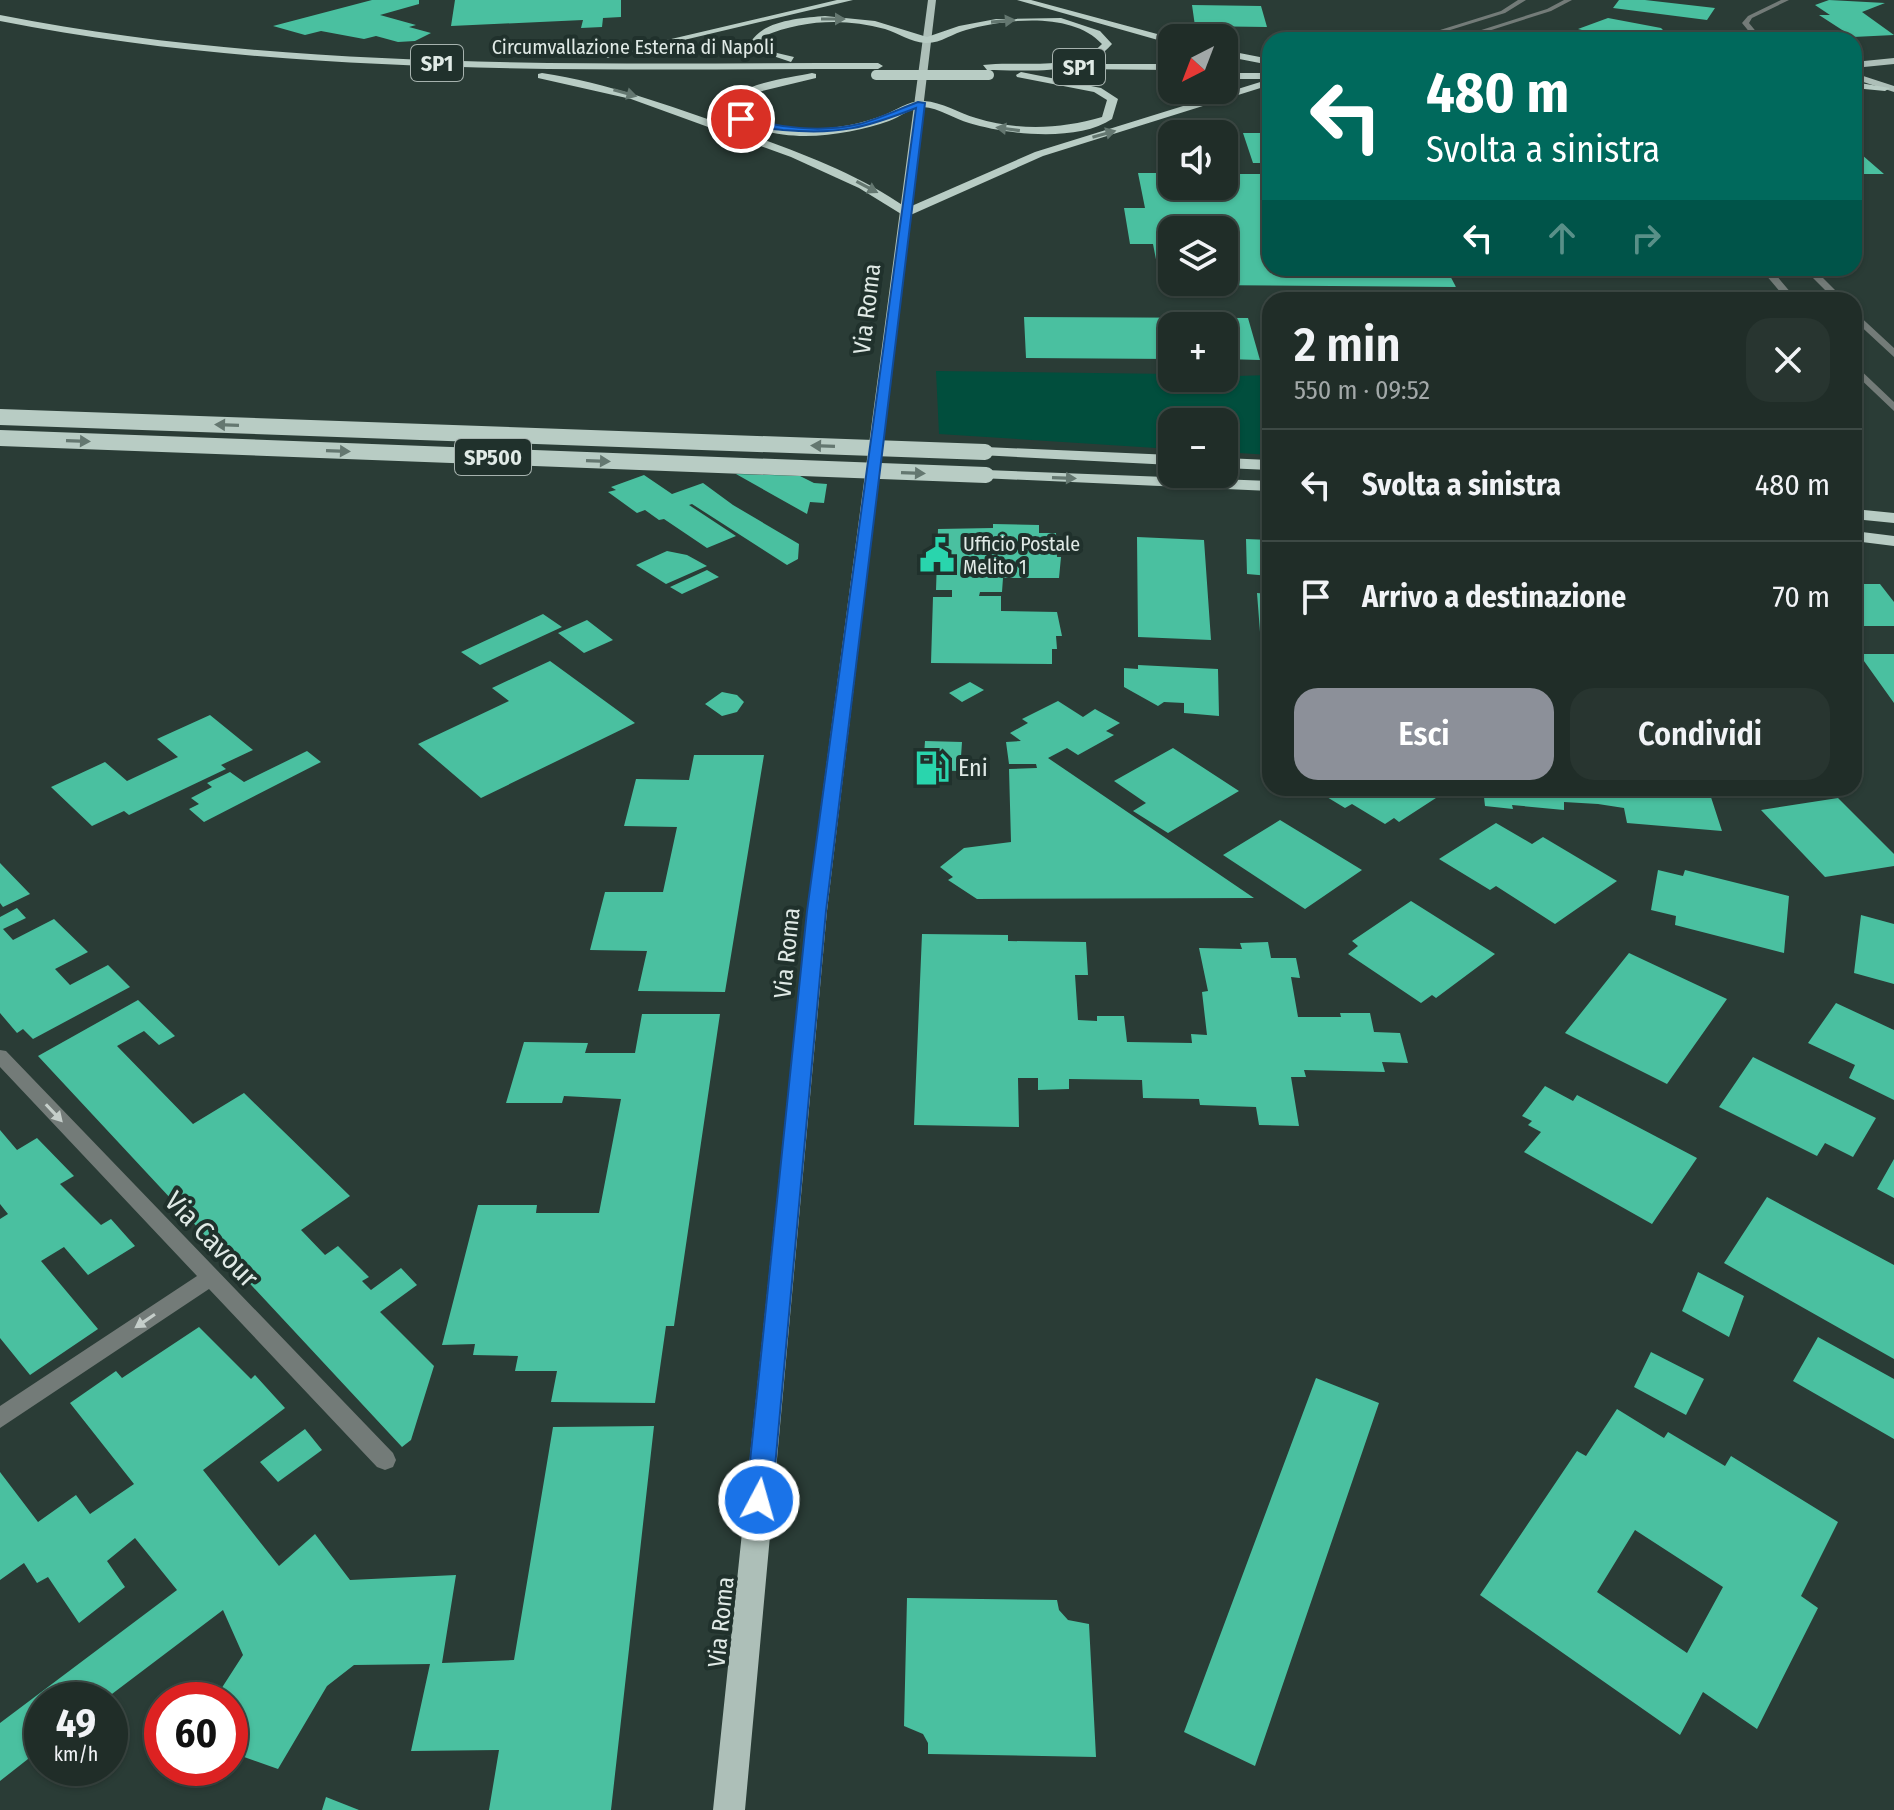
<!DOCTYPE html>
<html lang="it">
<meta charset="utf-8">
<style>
:root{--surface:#202d28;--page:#283530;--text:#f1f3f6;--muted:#a2a8a8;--line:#3d4945;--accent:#8c9099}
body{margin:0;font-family:"Fira Sans Condensed",sans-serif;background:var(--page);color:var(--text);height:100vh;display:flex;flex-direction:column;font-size:30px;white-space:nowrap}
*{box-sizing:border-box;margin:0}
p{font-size:26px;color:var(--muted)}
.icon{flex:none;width:44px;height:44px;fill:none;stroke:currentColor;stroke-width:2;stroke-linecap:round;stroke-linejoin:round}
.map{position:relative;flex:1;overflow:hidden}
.sheet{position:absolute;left:1262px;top:292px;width:600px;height:504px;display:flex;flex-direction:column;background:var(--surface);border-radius:24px;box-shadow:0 2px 6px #0004,0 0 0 2px var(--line)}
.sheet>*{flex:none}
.guide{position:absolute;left:1262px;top:32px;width:600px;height:244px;border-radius:24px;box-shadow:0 2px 6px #0004,0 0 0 2px var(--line);background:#00695c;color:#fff;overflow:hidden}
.needle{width:52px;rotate:222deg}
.buttons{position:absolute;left:1158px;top:24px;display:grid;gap:16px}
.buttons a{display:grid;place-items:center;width:80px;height:80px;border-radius:16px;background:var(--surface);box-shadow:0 2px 6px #0004,0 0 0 2px var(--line);font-size:40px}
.speed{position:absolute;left:24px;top:1682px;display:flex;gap:16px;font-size:40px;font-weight:700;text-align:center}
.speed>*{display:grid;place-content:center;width:104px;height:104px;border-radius:50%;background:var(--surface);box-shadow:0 2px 6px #0004,0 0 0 2px var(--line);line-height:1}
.speed small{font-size:20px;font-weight:400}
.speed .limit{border:12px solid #d22;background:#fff;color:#111}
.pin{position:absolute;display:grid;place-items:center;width:68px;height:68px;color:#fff;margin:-34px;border:4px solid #fff;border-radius:50%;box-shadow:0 2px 8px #0007}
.me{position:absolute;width:88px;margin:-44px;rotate:6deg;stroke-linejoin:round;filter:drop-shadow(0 0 6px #0008)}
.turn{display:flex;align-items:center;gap:28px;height:168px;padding:0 32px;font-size:36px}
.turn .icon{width:104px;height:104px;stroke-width:2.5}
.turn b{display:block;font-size:56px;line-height:68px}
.lanes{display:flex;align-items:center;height:76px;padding:0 32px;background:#0003;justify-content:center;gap:40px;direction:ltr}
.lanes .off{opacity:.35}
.round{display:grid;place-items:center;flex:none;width:84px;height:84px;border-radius:24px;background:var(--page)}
.headline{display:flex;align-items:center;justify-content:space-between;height:136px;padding:0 32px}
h1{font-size:48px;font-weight:600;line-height:60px}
.button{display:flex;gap:16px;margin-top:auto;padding:16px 32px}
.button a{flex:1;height:92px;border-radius:24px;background:var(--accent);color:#fff;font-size:32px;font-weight:600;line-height:92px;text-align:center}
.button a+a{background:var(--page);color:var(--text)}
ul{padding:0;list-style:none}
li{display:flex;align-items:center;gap:24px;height:112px;padding:0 32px;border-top:2px solid var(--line)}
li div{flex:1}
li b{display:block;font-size:30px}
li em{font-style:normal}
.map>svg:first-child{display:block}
.green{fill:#014e3d}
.building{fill:#4ac0a0;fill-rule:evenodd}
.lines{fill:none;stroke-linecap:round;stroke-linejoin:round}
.minor{fill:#737b78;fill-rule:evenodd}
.primary{fill:#adbfb8;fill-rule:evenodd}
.trunk{fill:#b8ccc4;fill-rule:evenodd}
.trunk-bridge-far1{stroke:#b8ccc4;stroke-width:10}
.trunk-bridge{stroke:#b8ccc4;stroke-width:16}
.oneway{fill:#647770}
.oneway2{fill:#c5ceca}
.route{fill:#1a73e8;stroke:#114b97;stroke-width:2}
.labels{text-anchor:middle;stroke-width:8;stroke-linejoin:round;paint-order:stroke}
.far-street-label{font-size:20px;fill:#e0eae6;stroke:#20312c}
.far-poi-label{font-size:20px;fill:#e0eae6;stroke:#20312c;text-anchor:start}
.shield{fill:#20312c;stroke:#a6b2ae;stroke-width:2}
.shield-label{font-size:22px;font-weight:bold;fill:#e0eae6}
.street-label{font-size:24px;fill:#e0eae6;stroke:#20312c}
.poi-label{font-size:24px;fill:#e0eae6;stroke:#20312c;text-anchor:start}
.near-street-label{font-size:28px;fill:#e0eae6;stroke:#20312c}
</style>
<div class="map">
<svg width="1894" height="1810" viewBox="0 0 1894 1810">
<rect width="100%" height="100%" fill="#2a3c36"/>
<!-- green -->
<path class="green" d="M936,371L1172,374V378L1270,375V455L1224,452V422H1172V449L939,434Z"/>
<!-- building -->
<path class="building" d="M372,0H419V4L380,15L416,25L409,27L431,33L415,41L398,42L376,36L364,39L321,31L305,35L273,26Z
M455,0H621V17L603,18L602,27L581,28L583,20L451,26Z
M1619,0H1645L1715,8L1707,20L1613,8Z
M1829,0L1885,3L1862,12L1894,35L1853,37L1819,15H1830L1815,5Z
M1192,5L1261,6L1267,27L1195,26Z
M1608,18L1661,28L1666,33L1649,40H1621L1578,29Z
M1243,133H1270V163H1253Z
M1854,148L1884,174H1854Z
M1138,173H1172V186H1224V174H1270V268H1446L1456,287L1197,285V282H1224V230H1172V285H1161L1153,244H1130L1124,208H1145Z
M1024,317L1248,318L1260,360L1224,359V326H1172V359L1026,358Z
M736,474L800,476L814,483L827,484L824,503L810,502L807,514Z
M644,475L672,494L703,483L733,505L799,544L798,559L787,565L692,504L689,505L736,536L707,548L664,519L659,520L645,510L637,513L608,492L616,490L611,487Z
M993,524L1039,525V533H1056L1057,557H1061L1059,578H1003L1002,592H980L979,596H1001V611L1057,612L1062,636H1056L1057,649H1052V664L931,663L933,597H952V590H936L938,529L993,528Z
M1137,537L1204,540L1211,640L1138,637Z
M1246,539L1270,540V576L1247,574Z
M667,551L687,555L707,566L666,584L636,565Z
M707,570L719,577L682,594L670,587Z
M1854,584H1880L1894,602V626H1854Z
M1257,593L1270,594V633L1260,632Z
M543,614L562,627L480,665L461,652Z
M587,620L613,640L584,653L558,633Z
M1859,654H1894V703Z
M550,661L635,723L481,798L418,744L509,701L492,688Z
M1138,665L1218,669L1219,716L1184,713V703L1164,702L1158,706L1124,687V668L1138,669Z
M1263,667H1270V711H1268Z
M970,682L984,690L962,702L949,693Z
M722,692L737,695L744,702L737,712L722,716L705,704Z
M1058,701L1083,717L1095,709L1120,723L1106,731L1114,735L1078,755L1067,748L1048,758L1254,898L977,899L948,880L953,877L940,867L964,848L1011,842L1009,769L1037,768L1036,764H1009L1006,742L1021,741L1010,733L1028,723L1022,719Z
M210,715L253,750L221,765L226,769L129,815L124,811L92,826L51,787L105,762L127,781L178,757L157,739Z
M925,741L962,742L960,771L923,770Z
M1173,748L1239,791L1168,833L1133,811L1146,803L1114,781Z
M307,751L321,762L204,822L189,809L199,804L191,798L212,787L207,783L230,772L244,782Z
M694,755H764L725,992L638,991L647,951L590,950L605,892H663L677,827L624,826L636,779L689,780Z
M1312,788H1438L1439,796L1399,822L1394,818L1385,824L1352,804L1345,808Z
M1483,788H1708L1722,831L1627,823L1624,808L1598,804L1564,802V810L1512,805L1513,809L1485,806Z
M1838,798L1894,854V866L1825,877L1761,810Z
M1280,820L1362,870L1305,909L1223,855Z
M1496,823L1532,844L1543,837L1617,881L1555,924L1496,886L1490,890L1439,859Z
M0,863L30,894L3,907L0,903Z
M1658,870L1683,876L1685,870L1789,896L1784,953L1675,925L1676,916L1651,910Z
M1411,901L1495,954L1436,998L1432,995L1421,1003L1348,954L1358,946L1352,941Z
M17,908L26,918L3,929L13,940L54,919L88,952L55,969L70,985L108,965L130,987L33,1039L23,1029L17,1033L0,1013V917Z
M1861,915L1894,924V984L1854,973Z
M922,934L1008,935V941L1086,942L1088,975H1075L1078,1020L1097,1021V1016H1124L1127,1042L1192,1043L1191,1034L1207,1035L1202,992L1208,991L1199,948L1242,949L1240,943L1268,942L1271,958H1296L1300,978L1291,977L1298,1017H1341L1340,1013H1370L1374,1032L1400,1033L1408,1063L1382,1062L1385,1072L1304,1070L1306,1077H1291L1299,1126L1259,1125L1256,1107L1200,1105L1199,1099L1143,1098L1142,1080L1069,1079V1089L1038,1090V1078H1018L1019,1127L914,1125Z
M1629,953L1727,999L1667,1084L1565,1033Z
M138,1000L175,1036L159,1045L144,1031L117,1046L193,1124L244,1093L350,1196L301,1230L325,1255L338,1246L369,1277L362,1281L371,1290L401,1268L417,1285L380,1312L434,1366L411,1440L402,1447L38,1056Z
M1836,1003L1894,1030V1100L1849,1078L1855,1065L1808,1043Z
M642,1014H720L674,1326H666L655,1403L551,1402L557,1371H515L518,1356L473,1355L475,1344L442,1345L478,1205H537L536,1213H599L621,1099L564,1096L562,1103H506L524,1042L588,1043L585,1053H635Z
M1753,1057L1876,1118L1853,1157L1825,1143L1817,1156L1719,1107Z
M1545,1086L1573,1101L1577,1095L1697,1158L1652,1224L1524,1152L1541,1132L1528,1125L1532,1121L1522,1116Z
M0,1130L17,1150L37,1138L74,1176L60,1184L101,1225L111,1219L135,1246L88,1275L64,1247L41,1261L98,1329L30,1375L0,1338V1219L8,1214L0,1204Z
M1894,1159V1198L1877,1189Z
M1767,1197L1894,1265V1359L1724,1263Z
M1698,1272L1744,1296L1729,1337L1682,1311Z
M199,1327L251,1379L255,1375L285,1408L203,1470L279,1566L315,1534L350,1580L456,1575L442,1663L514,1660L553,1427L654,1426L611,1810H489L499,1750L411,1751L430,1664L354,1665L327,1686L278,1769L230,1752V1700H214L243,1655L223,1610L104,1700H42V1748L0,1781V1723L177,1590L135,1538L107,1561L125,1587L79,1623L48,1577L37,1583L24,1563L0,1580V1472L38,1522L76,1495L90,1514L134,1484L70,1403L116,1371L122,1378Z
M1818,1337L1894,1379V1439L1793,1381Z
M1651,1352L1704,1379L1686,1415L1634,1387Z
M1316,1378L1379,1403L1255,1766L1184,1732Z
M1617,1409L1664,1438L1668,1432L1725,1466L1731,1456L1838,1522L1801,1596L1818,1608L1757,1729L1703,1692L1680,1735L1480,1595L1577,1451L1586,1456ZM1635,1530L1723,1587L1687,1653L1597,1592Z
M305,1429L322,1450L278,1482L260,1462Z
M907,1598L1057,1600L1059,1610L1068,1620L1089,1624L1096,1757L928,1754V1743L923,1734L904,1726Z
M326,1797L359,1810H322Z"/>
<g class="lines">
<!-- minor -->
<path class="minor" d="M1518,0H1526L1505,13L1418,40H1408L1501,11Z
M1564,0H1572L1551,11L1460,40H1450L1547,9Z
M1781,0H1789L1752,18L1749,23L1763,40H1756L1742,23L1748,16Z
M1760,268H1770L1797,300H1787Z
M1803,268H1813L1845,300H1835Z
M1854,311L1894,348V357L1854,320Z
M1854,364L1894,402V411L1854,373Z
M0,1050L6,1051L393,1453L396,1460L393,1467L385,1470L377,1467L209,1289L0,1428V1406L197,1276L0,1067Z"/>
<!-- primary -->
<path class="primary" d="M928,0H936L827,911L745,1810H713L807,911Z
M1894,58V64L1854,68V62Z
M1854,73L1894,86V92L1854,79Z"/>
<!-- trunk -->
<path class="trunk" d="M837,0H853L608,58L603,55Z
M1017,0H1031L1172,38V44Z
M0,15C289,72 585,63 878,63L883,66L878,69C585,69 289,78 0,21Z
M825,16L875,21L927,37L959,26L996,19L1061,18L1100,31L1112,44C1085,77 1025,70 987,70L983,65C1019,60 1074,73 1102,44C1072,11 1005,19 966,30C953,33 940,44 925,43C911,42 898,33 885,29C844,18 803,20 764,36L761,42L777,53L794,57L791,62L758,51L751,42C763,20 802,18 825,16Z
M1224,50L1270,59V65L1224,56Z
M1854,61L1860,64L1854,68Z
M1077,64H1172V70L1073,69Z
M1021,72L1101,88L1118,99L1112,119C1078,142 1008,135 969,123C955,119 939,108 923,107C912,107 900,117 889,121C843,137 765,149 727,109C730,84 790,78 812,73L816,74V78L746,95L738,102L737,108C775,138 841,132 884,115C897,110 909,100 924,101C942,102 959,113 976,118C1018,131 1061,129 1102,117L1107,100L1094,92L1017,77L1016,75Z
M542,73C607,83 668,105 730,127C791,150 853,170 907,208L1035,152L1270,79V85L1043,156L906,217L859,188L791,157L631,99L538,78V74Z
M1224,73H1263L1268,76L1263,79H1224Z
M1854,82L1890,88L1885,91L1854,88Z
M985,447L1172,455V465L980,455V449Z
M1224,458L1270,460V470L1224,468Z
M986,470L1270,481V491L980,478L978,475Z
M1854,509L1894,513V523L1854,519Z
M1854,531L1894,536V546L1854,541Z"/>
<!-- trunk-bridge-far1 -->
<path class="trunk-bridge-far1" d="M876,75H989"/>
<!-- trunk-bridge -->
<path class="trunk-bridge" d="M0,417L985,452
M0,438L986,475"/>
</g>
<!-- one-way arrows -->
<defs><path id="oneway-solid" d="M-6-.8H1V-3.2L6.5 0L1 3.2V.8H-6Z" transform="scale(2)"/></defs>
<g class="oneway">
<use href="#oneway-solid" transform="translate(833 19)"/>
<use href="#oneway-solid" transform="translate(1003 21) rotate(-5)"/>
<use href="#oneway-solid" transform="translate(625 93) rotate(16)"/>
<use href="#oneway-solid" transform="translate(1008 129) rotate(-172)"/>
<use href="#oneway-solid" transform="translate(1104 134) rotate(-16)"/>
<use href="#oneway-solid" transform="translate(867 187) rotate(28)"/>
<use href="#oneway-solid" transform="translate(227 425) rotate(-178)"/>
<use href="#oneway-solid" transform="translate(78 441) rotate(2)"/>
<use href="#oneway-solid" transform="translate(823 446) rotate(-178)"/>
<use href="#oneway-solid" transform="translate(338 451) rotate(2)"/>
<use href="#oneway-solid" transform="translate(598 461) rotate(2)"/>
<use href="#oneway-solid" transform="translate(913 473) rotate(2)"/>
<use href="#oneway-solid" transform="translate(1064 478) rotate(2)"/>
</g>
<g class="oneway2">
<use href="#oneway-solid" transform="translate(54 1113) rotate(47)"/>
<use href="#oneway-solid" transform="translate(145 1321) rotate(146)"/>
</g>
<!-- route -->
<path class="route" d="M918,102L925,103L826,911L772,1500L768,1508L759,1512L750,1508L746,1500L807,911L916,108C865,128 839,135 783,130C767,128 750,129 736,119L741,116C776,128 822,133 859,124C879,119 899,109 918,102Z"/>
<!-- icons -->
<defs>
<g id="civic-bare" transform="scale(2.76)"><path d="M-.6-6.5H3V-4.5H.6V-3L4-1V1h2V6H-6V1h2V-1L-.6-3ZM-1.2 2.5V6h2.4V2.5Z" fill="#29d5ad" stroke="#20312c" stroke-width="2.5" paint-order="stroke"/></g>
<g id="fuel-bare" transform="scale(2.76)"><path d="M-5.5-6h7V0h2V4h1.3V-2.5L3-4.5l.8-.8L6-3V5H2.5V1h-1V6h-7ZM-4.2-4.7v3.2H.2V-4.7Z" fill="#29d5ad" stroke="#20312c" stroke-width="2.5" paint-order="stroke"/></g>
</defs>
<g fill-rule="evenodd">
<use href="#civic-bare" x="937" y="555"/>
<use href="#fuel-bare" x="932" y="768"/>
</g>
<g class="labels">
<!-- far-street labels -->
<g class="far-street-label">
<text x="633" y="54">Circumvallazione Esterna di Napoli</text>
</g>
<!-- far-poi labels -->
<g class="far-poi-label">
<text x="963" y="551">Ufficio Postale<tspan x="963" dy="23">Melito 1</tspan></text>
</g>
<!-- shield labels -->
<g class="shield">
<rect x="411" y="45" width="52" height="36" rx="6"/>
<rect x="1053" y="49" width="52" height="36" rx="6"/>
<rect x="455" y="439" width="76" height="36" rx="6"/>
</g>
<g class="shield-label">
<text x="437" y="71">SP1</text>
<text x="1079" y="75">SP1</text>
<text x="493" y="465">SP500</text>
</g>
<!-- street labels -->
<g class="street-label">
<text transform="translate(867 309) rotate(-83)" y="8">Via Roma</text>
<text transform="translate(787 953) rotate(-84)" y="8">Via Roma</text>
<text transform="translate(721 1622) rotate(-84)" y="8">Via Roma</text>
</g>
<!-- poi labels -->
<g class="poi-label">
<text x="958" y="776">Eni</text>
</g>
<!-- near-street labels -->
<g class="near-street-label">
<text transform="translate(212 1239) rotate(46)" y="10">Via Cavour</text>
</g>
</g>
</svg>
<div class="buttons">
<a><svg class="needle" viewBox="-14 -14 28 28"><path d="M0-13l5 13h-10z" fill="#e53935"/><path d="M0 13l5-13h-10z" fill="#a2a8a8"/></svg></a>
<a><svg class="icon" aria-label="sound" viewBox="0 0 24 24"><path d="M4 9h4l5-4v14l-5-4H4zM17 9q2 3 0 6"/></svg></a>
<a><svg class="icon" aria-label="layers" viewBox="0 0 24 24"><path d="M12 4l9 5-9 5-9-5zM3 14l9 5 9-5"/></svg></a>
<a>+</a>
<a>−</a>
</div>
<div class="speed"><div>49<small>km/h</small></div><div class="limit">60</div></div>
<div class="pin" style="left:741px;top:119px;background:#d93025"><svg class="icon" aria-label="arrive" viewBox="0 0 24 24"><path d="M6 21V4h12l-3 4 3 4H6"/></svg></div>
<svg class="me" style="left:759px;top:1500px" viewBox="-20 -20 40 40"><circle r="17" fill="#1a73e8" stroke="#fff" stroke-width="3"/><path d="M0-11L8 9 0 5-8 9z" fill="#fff"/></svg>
<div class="guide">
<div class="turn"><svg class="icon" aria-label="left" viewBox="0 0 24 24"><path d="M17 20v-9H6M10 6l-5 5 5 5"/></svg><div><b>480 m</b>Svolta a sinistra</div></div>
<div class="lanes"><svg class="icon" aria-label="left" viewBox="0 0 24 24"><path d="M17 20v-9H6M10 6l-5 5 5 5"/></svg><svg class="icon off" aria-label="ahead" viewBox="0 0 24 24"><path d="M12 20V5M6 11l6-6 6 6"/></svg><svg class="icon off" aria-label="right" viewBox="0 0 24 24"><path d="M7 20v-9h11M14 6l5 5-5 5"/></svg></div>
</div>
<section class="sheet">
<div class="headline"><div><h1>2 min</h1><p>550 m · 09:52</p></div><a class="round"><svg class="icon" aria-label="close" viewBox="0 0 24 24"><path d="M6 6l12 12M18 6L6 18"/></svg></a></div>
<ul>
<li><svg class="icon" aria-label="left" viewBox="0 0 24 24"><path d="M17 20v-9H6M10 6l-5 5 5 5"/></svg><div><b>Svolta a sinistra</b></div><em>480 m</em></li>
<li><svg class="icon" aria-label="arrive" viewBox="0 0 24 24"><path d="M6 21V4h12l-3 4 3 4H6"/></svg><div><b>Arrivo a destinazione</b></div><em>70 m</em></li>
</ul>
<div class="button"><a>Esci</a><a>Condividi</a></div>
</section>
</div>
